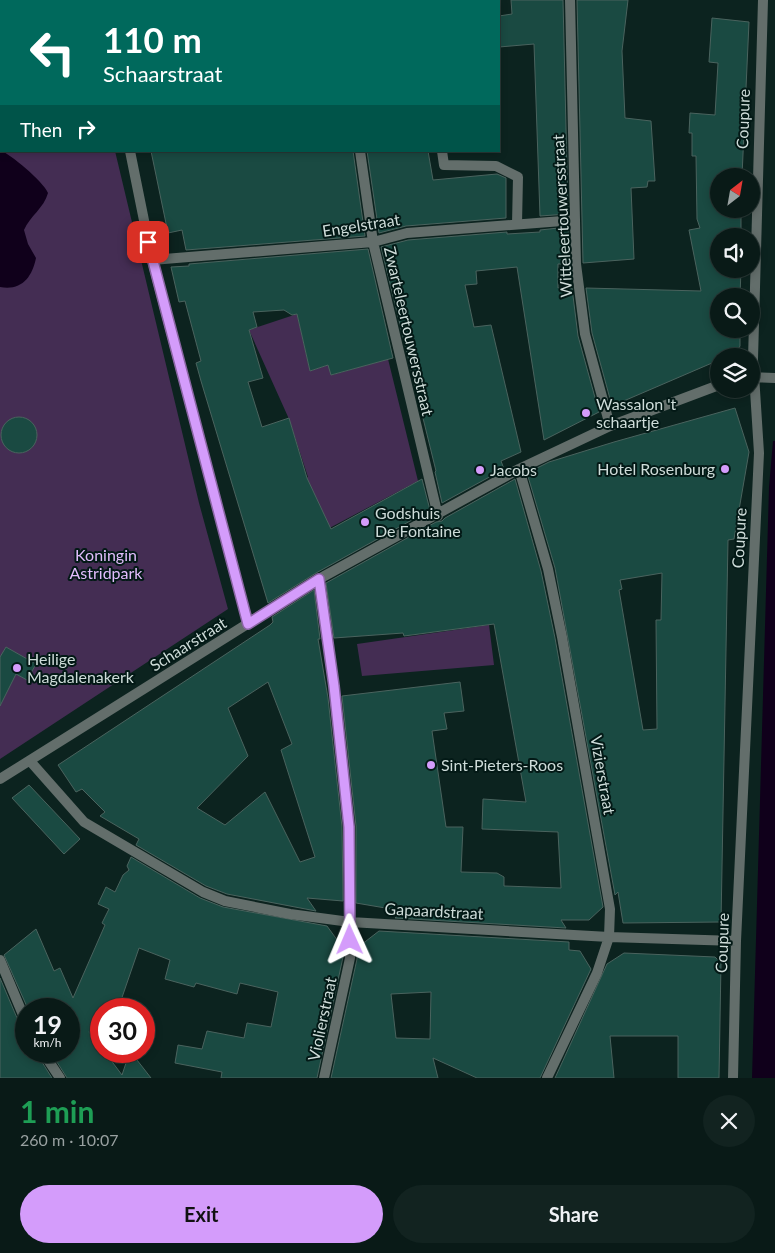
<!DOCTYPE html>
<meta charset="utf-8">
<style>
:root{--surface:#091a17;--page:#122320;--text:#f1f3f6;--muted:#99a1a1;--line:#293836;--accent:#d49cfb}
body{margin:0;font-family:Lato,sans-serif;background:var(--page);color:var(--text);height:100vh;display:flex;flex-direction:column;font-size:19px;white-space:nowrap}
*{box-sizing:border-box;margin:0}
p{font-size:16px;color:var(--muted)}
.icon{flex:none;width:28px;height:28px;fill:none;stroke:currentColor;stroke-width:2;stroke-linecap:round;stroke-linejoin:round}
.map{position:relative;height:1078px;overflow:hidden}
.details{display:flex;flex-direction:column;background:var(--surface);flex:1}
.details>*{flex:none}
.guide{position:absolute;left:0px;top:0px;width:500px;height:152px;box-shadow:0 2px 8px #0003,0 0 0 1px var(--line);background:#00695c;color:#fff;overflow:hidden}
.needle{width:32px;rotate:31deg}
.fabs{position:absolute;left:710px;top:168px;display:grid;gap:10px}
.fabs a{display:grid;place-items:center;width:50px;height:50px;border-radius:50%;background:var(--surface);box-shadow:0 2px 8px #0003,0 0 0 1px var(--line);font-size:25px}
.speed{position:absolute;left:15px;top:998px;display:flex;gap:10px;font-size:25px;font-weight:700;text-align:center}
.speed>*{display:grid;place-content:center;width:65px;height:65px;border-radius:50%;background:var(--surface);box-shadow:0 2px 8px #0003,0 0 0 1px var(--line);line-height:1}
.speed small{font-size:12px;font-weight:400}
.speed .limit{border:8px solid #d22;background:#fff;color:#111}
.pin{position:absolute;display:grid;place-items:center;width:42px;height:42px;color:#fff;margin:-21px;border-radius:10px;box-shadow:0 2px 8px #0006}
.me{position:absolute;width:55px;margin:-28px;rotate:359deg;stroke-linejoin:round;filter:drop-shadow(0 0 4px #0008)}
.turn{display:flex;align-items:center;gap:18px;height:105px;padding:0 20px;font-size:22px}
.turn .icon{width:65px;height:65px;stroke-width:2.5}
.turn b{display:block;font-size:35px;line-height:42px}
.then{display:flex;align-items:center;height:48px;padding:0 20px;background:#0003;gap:10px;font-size:19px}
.round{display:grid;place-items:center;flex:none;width:52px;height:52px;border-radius:26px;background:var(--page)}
.head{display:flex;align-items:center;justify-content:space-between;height:85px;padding:0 20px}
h1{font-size:30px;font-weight:700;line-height:38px;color:#1e9e55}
.button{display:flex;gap:10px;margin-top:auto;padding:10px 20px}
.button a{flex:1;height:58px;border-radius:30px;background:var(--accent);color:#111;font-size:20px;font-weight:700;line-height:58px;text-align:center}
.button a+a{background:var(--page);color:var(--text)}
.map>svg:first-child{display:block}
.green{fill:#442d53}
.water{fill:#10001b}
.building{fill:#1a4a42;stroke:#4a635e;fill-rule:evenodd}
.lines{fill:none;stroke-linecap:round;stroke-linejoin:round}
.minor{stroke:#636e6b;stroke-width:10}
.route-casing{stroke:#8a65a3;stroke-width:12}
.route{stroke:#d49cfb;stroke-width:9}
.poi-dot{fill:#d49cfb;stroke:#031916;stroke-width:2}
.labels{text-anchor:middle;stroke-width:4;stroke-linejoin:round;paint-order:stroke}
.street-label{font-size:16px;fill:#cedcd9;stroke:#031916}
.poi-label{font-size:16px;fill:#cedcd9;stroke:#031916;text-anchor:start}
.park-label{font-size:16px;fill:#e1bcfc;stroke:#031916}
</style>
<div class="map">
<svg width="775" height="1078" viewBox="0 0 775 1078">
<rect width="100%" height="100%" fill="#0c231f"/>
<!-- green -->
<path class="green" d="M0,0H79L1,1V151H115L199,503L228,609L0,759Z
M297,314L310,371L328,365L332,375L388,359L418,481L322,532L299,483L308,477L289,419L249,330Z
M489,625L494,665L362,676L357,644Z"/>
<!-- water -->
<path class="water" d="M0,150C10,154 43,181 48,193C44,208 30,216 24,230L28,244L36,258C32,278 21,291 0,287Z
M773,441H775V1078H752L769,487Z"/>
<!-- building -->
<path class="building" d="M511,0H563L568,214L540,216L534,44L499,47V16L512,14Z
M577,0H628L622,51L625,118L651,121L655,181H648L647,187L631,188L634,259L583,263Z
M712,18L749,22L742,176H719V209H741V236H719V269H741L740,296H719V329H740V346L737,351L727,356H719V360L612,406L592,333L586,288L701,291L689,230L700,228L697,219L696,156H692V133H689L690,113L715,115L718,63L709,62Z
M151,151H353L365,236L186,250L182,230L168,233Z
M367,151H428L433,180L497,174L506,178V218L406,226L379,233Z
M568,227L569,264H558V288H572L578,336L599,412L544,440L517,267L476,271L477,284L465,285L474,327L491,325L521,452L501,461L504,469L442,503L435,472L436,471L381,247L408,240L507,232V234L540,232V230Z
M368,249L393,358L331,375L328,365L310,371L297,314L292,315L284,310L253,312L257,327L249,330L263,378L248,382L262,427L289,418L307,478L331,529L422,479L430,510L316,573L268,603L201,381L196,363L201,361L185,301L179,302L171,267L189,266V264Z
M735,408L749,452L734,539L728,540L721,922L623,923L618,892L615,895L555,568L527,473L549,462L614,442ZM662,573L661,620H656L657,729L643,730L619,590L622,589L620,580Z
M1 435a18 18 0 1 1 36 0a18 18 0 1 1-36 0Z
M515,479L541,571L555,638L603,907L589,920H561L566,928L395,918L403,911L356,903V826L342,696L460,682L464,711L444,713L447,729L432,731L446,827H463L461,872L497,873L504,877V886L561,888L558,832L482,829L483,799L526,802L494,624L404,636L403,633L334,638L326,583L436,522L442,521L445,518Z
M314,590L320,639H318L328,698L342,827L343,901L307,898L316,911L227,894L206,886L136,845L139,839L100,816L105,812L82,789L76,792L58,765L270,625L273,622L272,617ZM268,682L292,744L281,750L315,857L300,862L265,792L225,825L197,808L248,756L228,708Z
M6,647L36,664L27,680L16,674L0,706V657Z
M29,785L80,839L64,854L12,798Z
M131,857L200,898L223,907L327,926L343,948V957L317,1078H221L222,1072L175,1063L178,1045L202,1049L207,1031L244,1038L247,1023L271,1027L278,992L240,983L237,994L196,983L194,987L165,979L170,960L139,948L118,1009L106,1005L101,1009V1013L89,1032L101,1048V1051H104L122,1075L130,1051L151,1078H67L50,1051H69V1009H28L4,955L36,929L54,971L60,968L73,998L105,925L102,923L109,909L98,904L106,887L115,892L123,875L129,870L127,866Z
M379,931L569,942V950L580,951L591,969L540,1078H477L433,1058L438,1078H331L357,959V948ZM431,992L430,1039L396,1038L391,994Z
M624,953L715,957L721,963L719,1078H678V1036H610L614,1078H555L607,964Z
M0,978L20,1025L26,1029V1051H35L52,1078H0Z"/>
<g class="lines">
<!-- minor -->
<path class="minor" d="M99,0V1
M332,0V1
M570,0L576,264L585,334L610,426
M130,151L152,260L248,624
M360,151L373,242L438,516
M442,151L444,165L496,166L518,177L517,224
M152,260L373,242L407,233L575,220
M751,377L775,378
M519,469L548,569L562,637L610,909L609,937L597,973L547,1078
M319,579L334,686L349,827L350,958L324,1078
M30,761L84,822L203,892L225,901L290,914L350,922L609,937L736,941
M0,779L319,579L519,469L610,426L719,385
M0,960L26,1022
M42,1051L60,1078
M733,1078L736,941L759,453L753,359L763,0"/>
</g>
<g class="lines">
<!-- route casing -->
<g class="route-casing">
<path id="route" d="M148,242L248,624L319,579L334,686L349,827L350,940"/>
</g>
<!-- route -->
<use href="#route" class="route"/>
</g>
<!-- markers -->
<g class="poi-dot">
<circle cx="586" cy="413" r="5"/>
<circle cx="725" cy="469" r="5"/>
<circle cx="480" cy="470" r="5"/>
<circle cx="365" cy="522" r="5"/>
<circle cx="17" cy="668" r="5"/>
<circle cx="431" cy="765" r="5"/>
</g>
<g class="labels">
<!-- street labels -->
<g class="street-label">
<text transform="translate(743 119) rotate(-88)" y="6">Coupure</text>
<text transform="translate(562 216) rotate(-93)" y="6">Witteleertouwersstraat</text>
<text transform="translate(361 225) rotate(-9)" y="6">Engelstraat</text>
<text transform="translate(409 331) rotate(77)" y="6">Zwarteleertouwersstraat</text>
<text transform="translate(739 538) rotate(-87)" y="6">Coupure</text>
<text transform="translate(188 644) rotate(-32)" y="6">Schaarstraat</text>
<text transform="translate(603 775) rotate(80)" y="6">Vizierstraat</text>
<text transform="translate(434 911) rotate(3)" y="6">Gapaardstraat</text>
<text transform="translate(722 943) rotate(-88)" y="6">Coupure</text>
<text transform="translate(322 1019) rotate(-78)" y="6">Violierstraat</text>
</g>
<!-- poi labels -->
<g class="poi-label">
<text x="596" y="410">Wassalon 't<tspan x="596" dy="18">schaartje</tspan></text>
<text x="715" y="475" text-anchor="end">Hotel Rosenburg</text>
<text x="490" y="476">Jacobs</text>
<text x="375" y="519">Godshuis<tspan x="375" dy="18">De Fontaine</tspan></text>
<text x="27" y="665">Heilige<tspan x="27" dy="18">Magdalenakerk</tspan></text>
<text x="441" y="771">Sint-Pieters-Roos</text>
</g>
<!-- park labels -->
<g class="park-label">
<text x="106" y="561">Koningin<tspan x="106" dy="18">Astridpark</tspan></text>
</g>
</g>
</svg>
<div class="fabs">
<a><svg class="needle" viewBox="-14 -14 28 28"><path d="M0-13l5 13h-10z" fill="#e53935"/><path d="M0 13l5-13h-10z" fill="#99a1a1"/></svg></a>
<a><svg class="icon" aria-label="sound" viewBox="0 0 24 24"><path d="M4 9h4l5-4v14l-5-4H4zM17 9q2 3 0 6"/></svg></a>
<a><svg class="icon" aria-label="search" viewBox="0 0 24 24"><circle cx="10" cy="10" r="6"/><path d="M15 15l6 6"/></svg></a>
<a><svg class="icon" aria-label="layers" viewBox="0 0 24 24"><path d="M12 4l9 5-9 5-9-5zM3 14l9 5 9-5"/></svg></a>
</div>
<div class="speed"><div>19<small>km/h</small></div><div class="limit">30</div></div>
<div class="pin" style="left:148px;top:242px;background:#d93025"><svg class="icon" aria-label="arrive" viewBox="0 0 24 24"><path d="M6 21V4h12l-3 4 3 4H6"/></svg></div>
<svg class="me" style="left:350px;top:940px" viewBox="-20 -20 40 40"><path d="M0-17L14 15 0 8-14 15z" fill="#d49cfb" stroke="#fff" stroke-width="4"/></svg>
<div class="guide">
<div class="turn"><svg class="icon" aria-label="left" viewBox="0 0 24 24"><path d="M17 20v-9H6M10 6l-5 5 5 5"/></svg><div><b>110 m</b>Schaarstraat</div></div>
<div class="then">Then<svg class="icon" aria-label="right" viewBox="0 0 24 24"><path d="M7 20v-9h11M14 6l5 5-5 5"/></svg></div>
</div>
</div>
<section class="details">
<div class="head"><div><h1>1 min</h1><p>260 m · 10:07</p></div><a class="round"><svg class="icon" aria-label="close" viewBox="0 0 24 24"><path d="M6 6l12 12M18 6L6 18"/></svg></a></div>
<div class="button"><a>Exit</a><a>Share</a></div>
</section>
